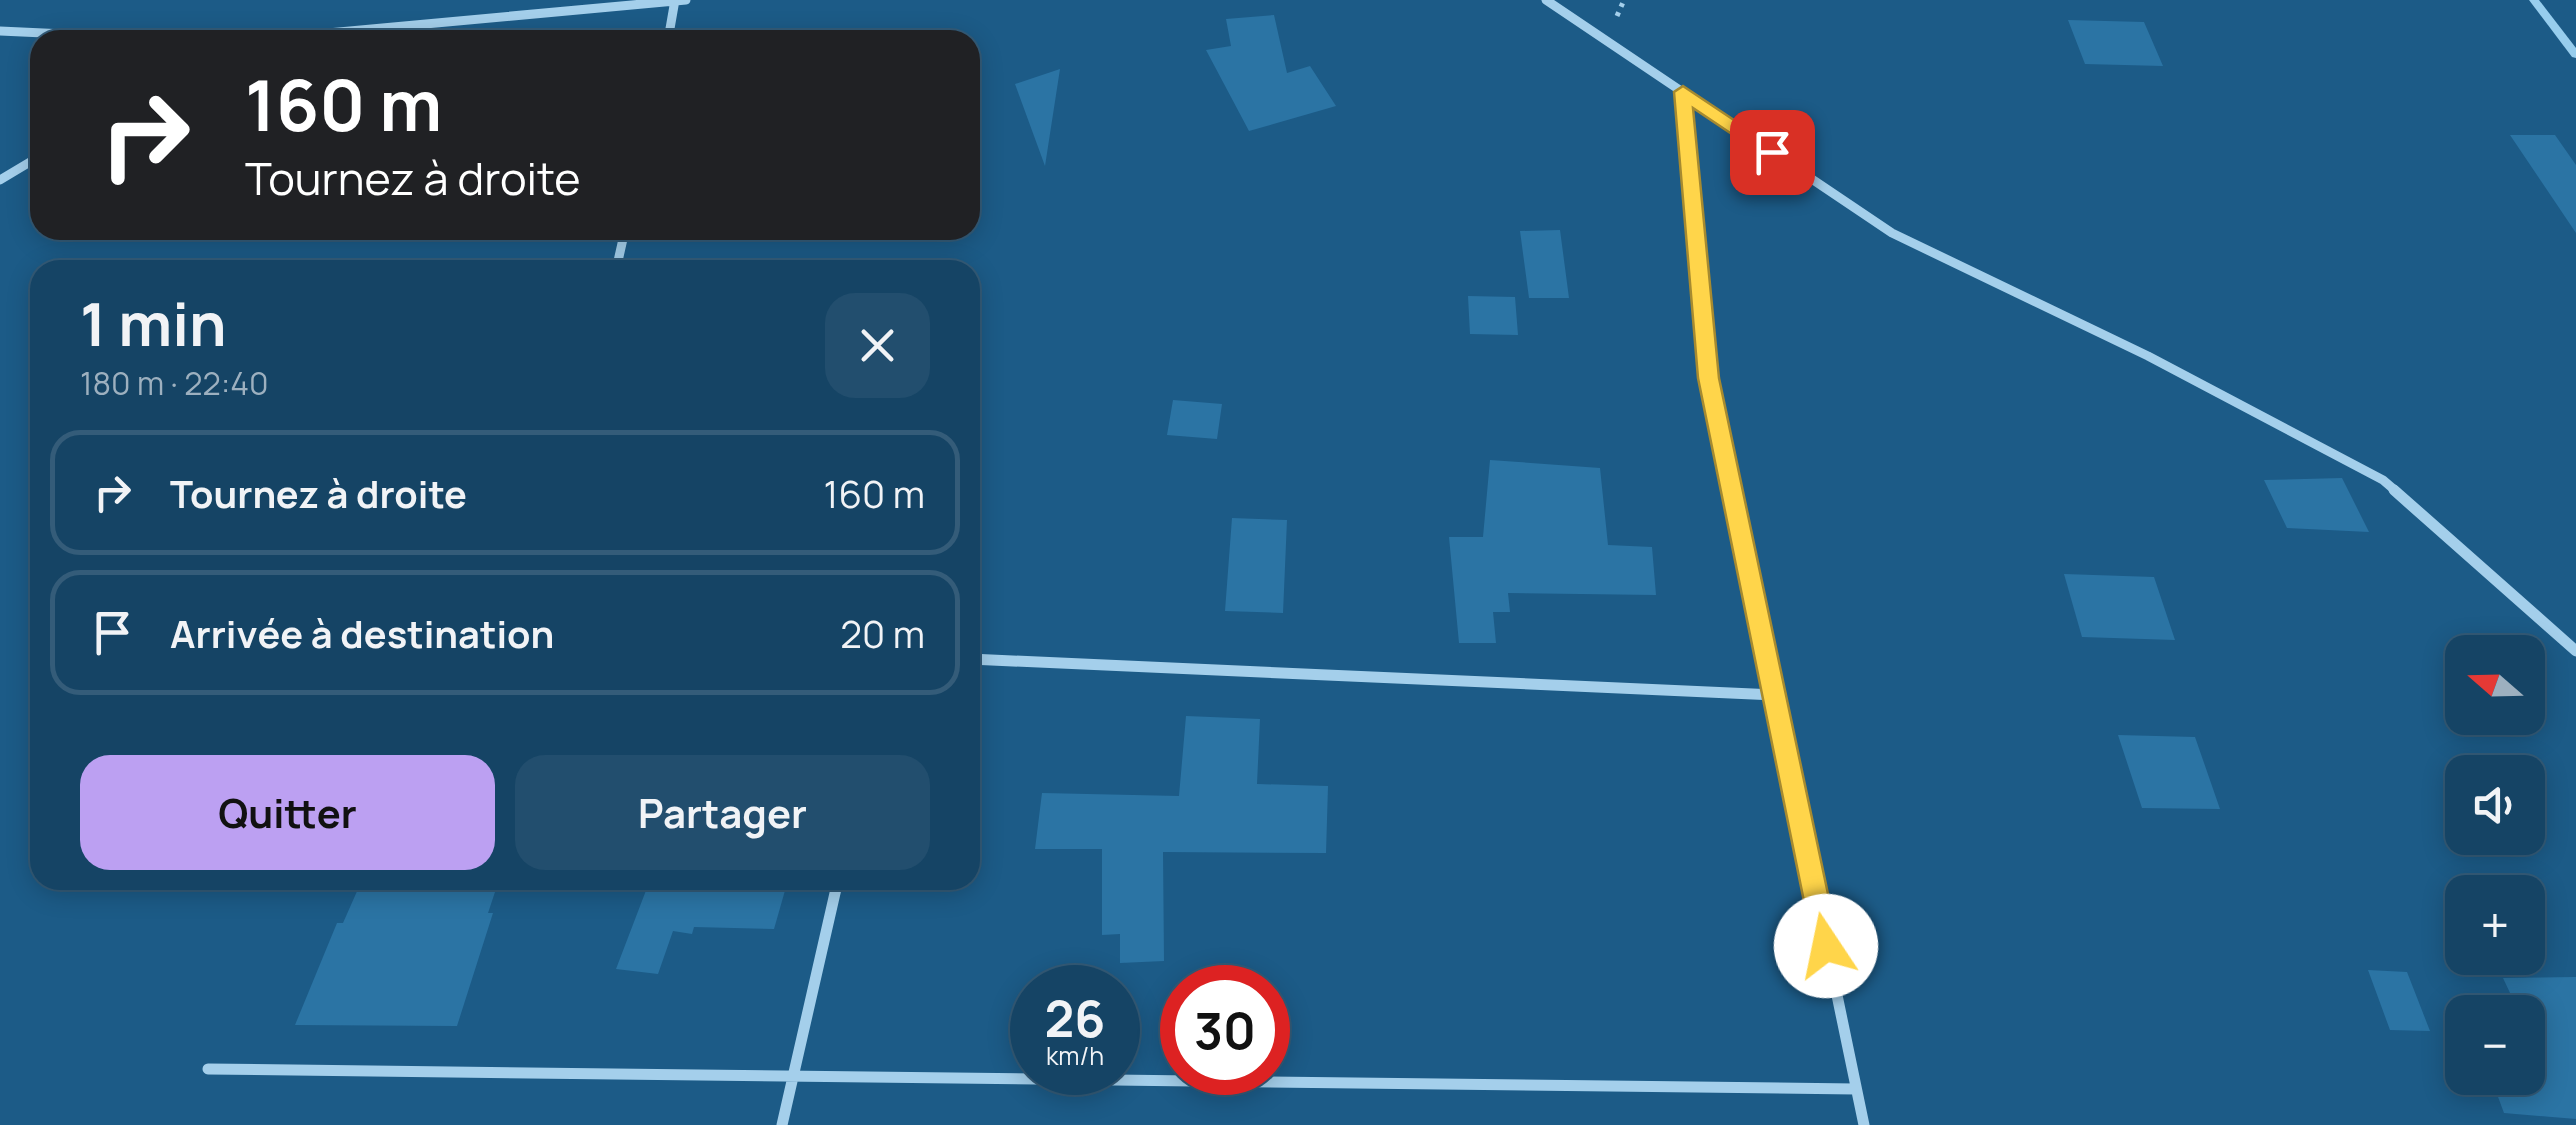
<!DOCTYPE html>
<html lang="fr">
<meta charset="utf-8">
<style>
:root{--surface:#154465;--page:#224e6e;--text:#f1f3f6;--muted:#9db0bf;--line:#345c79;--accent:#bca0f2}
body{margin:0;font-family:Manrope,sans-serif;background:var(--page);color:var(--text);height:100vh;display:flex;flex-direction:column;font-size:38px;white-space:nowrap}
*{box-sizing:border-box;margin:0}
p{font-size:32px;color:var(--muted)}
.icon{flex:none;width:55px;height:55px;fill:none;stroke:currentColor;stroke-width:2;stroke-linecap:round;stroke-linejoin:round}
.map{position:relative;flex:1;overflow:hidden}
.sheet{position:absolute;left:30px;top:260px;width:950px;height:630px;display:flex;flex-direction:column;background:var(--surface);border-radius:30px;box-shadow:0 5px 25px #0003,0 0 0 2px var(--line)}
.sheet>*{flex:none}
.top-card{position:absolute;left:30px;top:30px;width:950px;height:210px;border-radius:30px;box-shadow:0 5px 25px #0003,0 0 0 2px var(--line);background:#202124;color:#fff;overflow:hidden}
.needle{width:65px;rotate:290deg}
.buttons{position:absolute;left:2445px;top:635px;display:grid;gap:20px}
.buttons a{display:grid;place-items:center;width:100px;height:100px;border-radius:20px;background:var(--surface);box-shadow:0 5px 25px #0003,0 0 0 2px var(--line);font-size:50px}
.speed{position:absolute;left:1010px;top:965px;display:flex;gap:20px;font-size:50px;font-weight:700;text-align:center}
.speed>*{display:grid;place-content:center;width:130px;height:130px;border-radius:50%;background:var(--surface);box-shadow:0 5px 25px #0003,0 0 0 2px var(--line);line-height:1}
.speed small{font-size:25px;font-weight:400}
.speed .limit{border:15px solid #d22;background:#fff;color:#111}
.pin{position:absolute;display:grid;place-items:center;width:85px;height:85px;color:#fff;margin:-42px;border-radius:20px;box-shadow:0 5px 15px #0006}
.me{position:absolute;width:110px;margin:-55px;rotate:349deg;stroke-linejoin:round;filter:drop-shadow(0 0 8px #0008)}
.turn{display:flex;align-items:center;gap:35px;height:210px;padding:0 50px;font-size:45px}
.turn .icon{width:130px;height:130px;stroke-width:2.5}
.turn b{display:block;font-size:70px;line-height:85px}
.round{display:grid;place-items:center;flex:none;width:105px;height:105px;border-radius:30px;background:var(--page)}
.headline{display:flex;align-items:center;justify-content:space-between;height:170px;padding:0 50px}
h1{font-size:60px;font-weight:700;line-height:75px}
.action{display:flex;gap:20px;margin-top:auto;padding:20px 50px}
.action a{flex:1;height:115px;border-radius:30px;background:var(--accent);color:#111;font-size:40px;font-weight:700;line-height:115px;text-align:center}
.action a+a{background:var(--page);color:var(--text)}
ul{padding:0;list-style:none}
li{display:flex;align-items:center;gap:30px;height:125px;margin:0 20px 15px;padding:0 30px;border:5px solid var(--line);border-radius:30px}
li div{flex:1}
li b{display:block;font-size:38px}
li em{font-style:normal}
.map>svg:first-child{display:block}
.lines{fill:none;stroke-linecap:round;stroke-linejoin:round}
.stream{fill:#97cded;fill-rule:evenodd}
.building{fill:#2b74a4}
.path{stroke:#a4cfeb;stroke-width:5;stroke-dasharray:4 6;stroke-linecap:butt}
.minor-far1{stroke:#a4cfeb;stroke-width:9}
.minor{stroke:#a4cfeb;stroke-width:11}
.route{fill:#ffd54a;stroke:#a68a30;stroke-width:2.5}
</style>
<div class="map">
<svg width="2576" height="1125" viewBox="0 0 2576 1125">
<rect width="100%" height="100%" fill="#1c5b87"/>
<g class="lines">
<!-- stream -->
<path class="stream" d="M2529,0H2539L2576,48V58L2572,57Z"/>
</g>
<!-- building -->
<path class="building" d="M1274,15L1287,73L1310,66L1336,106L1249,131L1206,50L1231,46L1226,19Z
M2068,20L2144,22L2163,66L2085,64Z
M1060,69L1045,166L1015,84Z
M2510,135H2555L2576,165V233Z
M1560,230L1569,298H1529L1520,231Z
M1468,296L1515,297L1518,335L1470,334Z
M1173,400L1222,404L1217,439L1167,435Z
M1490,460L1600,468L1608,545L1652,547L1656,595L1508,593L1510,612H1493L1496,643H1459L1449,537H1483Z
M2342,478L2369,532L2287,528L2264,480Z
M1232,518L1287,520L1283,613L1225,611Z
M2064,574L2154,577L2175,640L2082,637Z
M1186,716L1260,719L1257,784L1328,786L1326,853L1163,852L1164,961L1120,963V934L1102,935V849H1035L1042,793L1179,796Z
M2118,735L2195,737L2220,809L2142,808Z
M362,880H499L488,913H493L457,1026L295,1025L337,923H343Z
M650,880H788L774,929L694,927L692,934L673,931L658,974L616,969Z
M2368,970L2407,972L2430,1031L2390,1030Z
M2576,977V1119L2504,1113L2491,1078H2528V1012H2519L2503,978Z"/>
<g class="lines">
<!-- path -->
<path class="path" d="M1617,16L1624,0"/>
<!-- minor-far1 -->
<path class="minor-far1" d="M1546,0L1892,233L2148,356L2383,480L2397,492
M0,31L196,40
M251,40L686,0
M668,40L675,0
M1683,92L1709,378L1733,492
M0,180L40,156
M616,270L625,230"/>
<!-- minor -->
<path class="minor" d="M1732,490L1864,1125
M2394,490L2576,651
M970,659L1775,695
M208,1069L1855,1089
M782,1125L838,880"/>
</g>
<!-- route -->
<path class="route" d="M1683,86L1782,152L1779,157H1766L1693,108L1719,378L1839,946L1835,955L1826,959L1817,955L1813,946L1698,378L1674,92Z"/>
</svg>
<div class="buttons">
<a><svg class="needle" viewBox="-14 -14 28 28"><path d="M0-13l5 13h-10z" fill="#e53935"/><path d="M0 13l5-13h-10z" fill="#9db0bf"/></svg></a>
<a><svg class="icon" aria-label="sound" viewBox="0 0 24 24"><path d="M4 9h4l5-4v14l-5-4H4zM17 9q2 3 0 6"/></svg></a>
<a>+</a>
<a>−</a>
</div>
<div class="speed"><div>26<small>km/h</small></div><div class="limit">30</div></div>
<div class="pin" style="left:1772px;top:152px;background:#d93025"><svg class="icon" aria-label="arrive" viewBox="0 0 24 24"><path d="M6 21V4h12l-3 4 3 4H6"/></svg></div>
<svg class="me" style="left:1826px;top:946px" viewBox="-20 -20 40 40"><circle r="19" fill="#fff"/><path d="M0-13L10 11 0 6-10 11z" fill="#ffd54a"/></svg>
<div class="top-card">
<div class="turn"><svg class="icon" aria-label="right" viewBox="0 0 24 24"><path d="M7 20v-9h11M14 6l5 5-5 5"/></svg><div><b>160 m</b>Tournez à droite</div></div>
</div>
<section class="sheet">
<div class="headline"><div><h1>1 min</h1><p>180 m · 22:40</p></div><a class="round"><svg class="icon" aria-label="close" viewBox="0 0 24 24"><path d="M6 6l12 12M18 6L6 18"/></svg></a></div>
<ul>
<li><svg class="icon" aria-label="right" viewBox="0 0 24 24"><path d="M7 20v-9h11M14 6l5 5-5 5"/></svg><div><b>Tournez à droite</b></div><em>160 m</em></li>
<li><svg class="icon" aria-label="arrive" viewBox="0 0 24 24"><path d="M6 21V4h12l-3 4 3 4H6"/></svg><div><b>Arrivée à destination</b></div><em>20 m</em></li>
</ul>
<div class="action"><a>Quitter</a><a>Partager</a></div>
</section>
</div>
